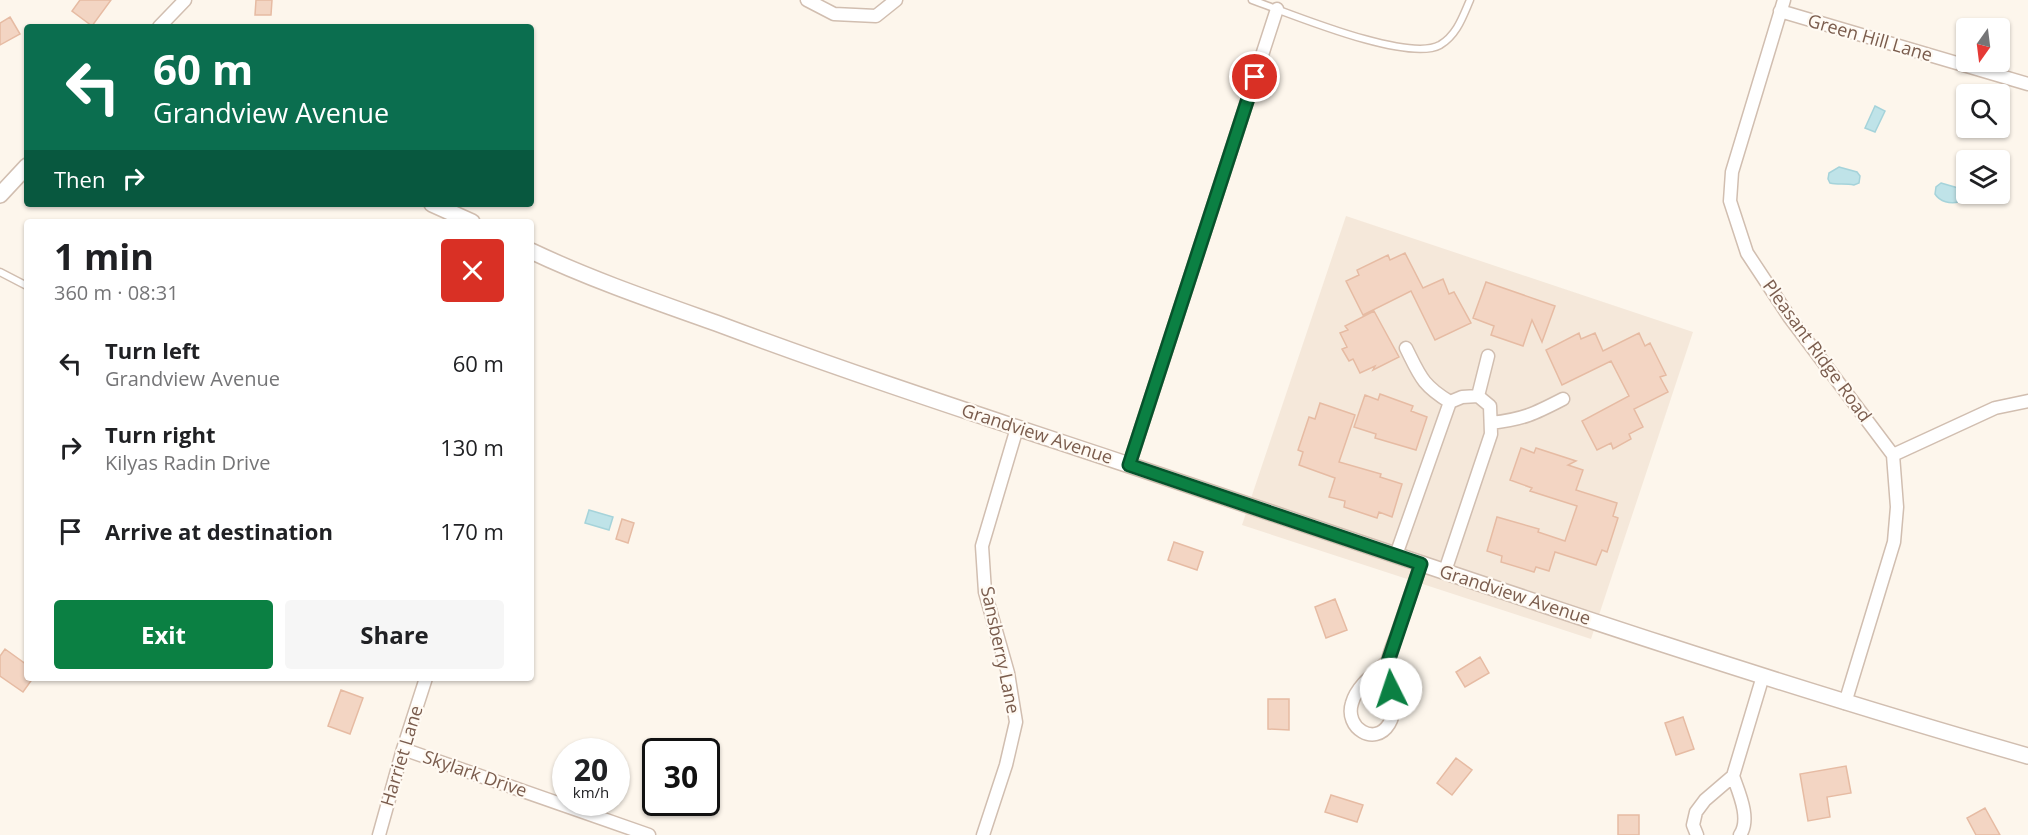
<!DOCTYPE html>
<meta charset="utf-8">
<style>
:root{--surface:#fff;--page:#f6f6f6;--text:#202124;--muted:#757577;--accent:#0b8043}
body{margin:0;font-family:"Open Sans",sans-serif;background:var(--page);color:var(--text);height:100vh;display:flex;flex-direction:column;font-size:22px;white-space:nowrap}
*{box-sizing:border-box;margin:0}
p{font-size:20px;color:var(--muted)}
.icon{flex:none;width:33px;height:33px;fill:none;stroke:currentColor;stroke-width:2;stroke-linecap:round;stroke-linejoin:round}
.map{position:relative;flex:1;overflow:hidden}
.side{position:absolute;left:24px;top:219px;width:510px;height:462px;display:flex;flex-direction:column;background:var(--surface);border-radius:6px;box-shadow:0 2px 4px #0004}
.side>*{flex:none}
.hud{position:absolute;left:24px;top:24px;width:510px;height:183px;border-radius:6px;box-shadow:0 2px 4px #0004;background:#0b6e4f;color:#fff;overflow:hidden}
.needle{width:39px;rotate:194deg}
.controls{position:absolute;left:1956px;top:18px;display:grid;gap:12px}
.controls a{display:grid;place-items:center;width:54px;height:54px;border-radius:6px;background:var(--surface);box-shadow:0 2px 4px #0004;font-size:30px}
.speed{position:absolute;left:552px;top:738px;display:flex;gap:12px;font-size:30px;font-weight:700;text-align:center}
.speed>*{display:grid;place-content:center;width:78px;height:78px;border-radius:50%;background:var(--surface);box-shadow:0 2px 4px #0004;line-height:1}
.speed small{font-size:15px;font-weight:400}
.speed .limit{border:3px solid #111;border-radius:9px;background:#fff;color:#111}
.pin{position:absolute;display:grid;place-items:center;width:51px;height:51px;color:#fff;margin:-26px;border:3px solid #fff;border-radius:50%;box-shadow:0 2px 6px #0007}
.me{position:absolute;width:66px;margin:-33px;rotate:356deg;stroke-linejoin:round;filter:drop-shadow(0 0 4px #0008)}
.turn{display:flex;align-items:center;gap:21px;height:126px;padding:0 30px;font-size:27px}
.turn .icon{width:78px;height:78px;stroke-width:2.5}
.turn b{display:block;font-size:42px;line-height:51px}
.then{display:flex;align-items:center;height:57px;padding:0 30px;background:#0003;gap:12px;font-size:22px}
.round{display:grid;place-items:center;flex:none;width:63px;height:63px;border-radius:6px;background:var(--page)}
.head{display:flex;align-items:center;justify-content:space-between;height:102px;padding:0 30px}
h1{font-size:36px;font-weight:700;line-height:45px}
.primary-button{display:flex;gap:12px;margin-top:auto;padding:12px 30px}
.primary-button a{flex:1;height:69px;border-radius:6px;background:var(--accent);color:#fff;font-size:24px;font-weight:700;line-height:69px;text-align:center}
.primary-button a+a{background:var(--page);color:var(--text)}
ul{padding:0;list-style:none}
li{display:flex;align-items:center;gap:18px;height:84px;padding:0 30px}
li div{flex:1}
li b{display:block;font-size:22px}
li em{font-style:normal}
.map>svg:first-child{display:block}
.residential{fill:#f5e8da}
.water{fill:#bfe3e8;stroke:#a5d3da;stroke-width:1.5}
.building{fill:#f3d5c3;stroke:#e6bba3;stroke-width:1.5}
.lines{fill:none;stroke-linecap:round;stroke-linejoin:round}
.service-casing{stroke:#d1beb0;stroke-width:9}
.minor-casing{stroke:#d1beb0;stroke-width:15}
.tertiary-casing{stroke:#d1beb0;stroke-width:18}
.service{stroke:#fff;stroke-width:6}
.minor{stroke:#fff;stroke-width:12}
.tertiary{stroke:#fff;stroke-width:15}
.route-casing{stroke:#07532c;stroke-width:15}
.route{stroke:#0b8043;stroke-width:10}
.labels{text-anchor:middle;stroke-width:4.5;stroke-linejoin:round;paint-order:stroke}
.street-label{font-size:18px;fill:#7a5c4d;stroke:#fffaf3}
</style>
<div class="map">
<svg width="2028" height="835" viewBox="0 0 2028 835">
<rect width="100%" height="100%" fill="#fdf6ec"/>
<!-- residential -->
<path class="residential" d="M1346,216L1693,332L1591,639L1242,525Z"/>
<!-- water -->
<path class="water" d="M1875,106L1885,111L1875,132L1865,128Z
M1839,167L1857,172L1860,176L1859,183L1854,185C1845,183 1838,185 1830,183L1828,179L1829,173Z
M1941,183L1958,188L1962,194L1959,202C1950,204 1940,202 1935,194L1936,187Z
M589,510L613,517L609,530L585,523Z"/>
<!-- building -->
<path class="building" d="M80,0H111L92,26L72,11Z
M256,0H272L271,15H255Z
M10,17L20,34L0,45V23Z
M1405,253L1423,288L1443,279L1449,294L1454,292L1471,323L1435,340L1411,291L1363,315L1346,281L1359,275L1357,270L1388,255L1390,260Z
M1486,282L1555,306L1542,342L1532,320L1523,346L1491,335L1494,326L1473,318Z
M1374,311L1399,357L1373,370L1375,366L1360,373L1353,359L1349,361L1342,349L1347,347L1340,333L1348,330L1345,326Z
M1579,333L1581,339L1595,333L1603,351L1639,333L1645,346L1650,343L1666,375L1660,377L1668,392L1634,409L1643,427L1629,434L1631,439L1613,449L1611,443L1597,450L1582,421L1629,396L1611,361L1562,385L1546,350Z
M1380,394L1413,406L1411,411L1427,417L1416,450L1375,438L1376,434L1354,427L1365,395L1378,400Z
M1320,403L1355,415L1339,462L1381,474L1380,477L1402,484L1392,517L1379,512L1377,518L1344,507L1345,501L1329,497L1335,478L1299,465L1303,452L1298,450L1309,417L1315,419Z
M1521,448L1534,453L1536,448L1576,461L1568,465L1583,470L1576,490L1617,503L1613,516L1618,518L1607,552L1602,550L1596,565L1555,552L1549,571L1536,567L1534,572L1501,562L1502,556L1487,551L1497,517L1539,529L1538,532L1565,541L1577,506L1530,491L1532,488L1510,480Z
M622,519L634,523L628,543L616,539Z
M1174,542L1203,552L1197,570L1168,560Z
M1335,599L1347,630L1326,638L1315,607Z
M5,649L27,665V678H33L23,692L0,676V656Z
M1480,657L1489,673L1465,687L1456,672Z
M341,690L363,698L350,734L328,726Z
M1268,699H1289V730L1268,729Z
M1683,717L1694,749L1676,755L1665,723Z
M1456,758L1472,770L1452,795L1437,783Z
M1846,766L1851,793L1827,797L1830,817L1808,821L1800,774Z
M1331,795L1363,805L1357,822L1325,812Z
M1985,808L2000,835H1976L1967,818Z
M1618,815H1639V835H1618Z"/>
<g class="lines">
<!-- service casing -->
<g class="service-casing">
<path id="service" d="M1252,0C1289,13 1407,63 1440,45C1457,35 1463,16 1470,0
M0,272L27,286"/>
</g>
<!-- minor casing -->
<g class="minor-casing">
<path id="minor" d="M807,0L834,14L876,16L896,0
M1784,0L1732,172L1730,201L1747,253L1790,318L1893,455L1897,507L1894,542L1845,703
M1780,11L2028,84
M159,27L185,0
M1406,348C1420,376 1422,385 1450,402
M1478,396L1488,356
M1491,423C1524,419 1534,414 1563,399
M1893,455L1995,408L2028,401
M1129,465L1277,9
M1396,555L1450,402L1462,397L1478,396L1490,406L1491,434L1445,571
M1388,661C1375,673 1357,685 1352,703C1344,728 1375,747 1389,724C1401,704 1386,682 1388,661C1389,652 1394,643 1397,634C1405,611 1413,587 1421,564
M403,749L649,835
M1733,776C1739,793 1751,819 1740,835
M379,835L403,749L426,678
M983,835L1006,765L1016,722L1008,673L985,592L982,546L1017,428
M1697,835L1693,825L1696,812L1705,800L1733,776L1763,676"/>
</g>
<!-- tertiary casing -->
<g class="tertiary-casing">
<path id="tertiary" d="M0,195L27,166
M432,204L472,222
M531,251C590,279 654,301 716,323C852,374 991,419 1129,465C1427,565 1725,670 2028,756"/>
</g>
<!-- service -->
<use href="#service" class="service"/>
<!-- minor -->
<use href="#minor" class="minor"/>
<!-- tertiary -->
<use href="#tertiary" class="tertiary"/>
</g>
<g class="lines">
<!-- route casing -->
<g class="route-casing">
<path id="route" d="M1255,77L1129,465L1421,564L1388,662L1391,689"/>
</g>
<!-- route -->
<use href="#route" class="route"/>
</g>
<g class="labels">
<!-- street labels -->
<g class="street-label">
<text transform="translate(1870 38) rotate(16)" y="6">Green Hill Lane</text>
<text transform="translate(1817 351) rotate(54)" y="6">Pleasant Ridge Road</text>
<text transform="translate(1037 434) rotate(18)" y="6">Grandview Avenue</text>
<text transform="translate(1515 595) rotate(18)" y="6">Grandview Avenue</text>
<text transform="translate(1000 650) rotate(78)" y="6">Sansberry Lane</text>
<text transform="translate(402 756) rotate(-73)" y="6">Harriet Lane</text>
<text transform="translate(475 774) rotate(19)" y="6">Skylark Drive</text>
</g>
</g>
</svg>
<div class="controls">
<a><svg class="needle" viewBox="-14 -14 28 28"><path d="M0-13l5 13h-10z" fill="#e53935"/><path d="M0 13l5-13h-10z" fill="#757577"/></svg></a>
<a><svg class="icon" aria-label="search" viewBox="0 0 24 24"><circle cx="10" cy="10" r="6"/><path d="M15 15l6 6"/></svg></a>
<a><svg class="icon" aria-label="layers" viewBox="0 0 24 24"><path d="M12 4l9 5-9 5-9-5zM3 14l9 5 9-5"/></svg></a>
</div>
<div class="speed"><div>20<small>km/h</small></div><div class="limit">30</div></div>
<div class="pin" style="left:1255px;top:77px;background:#d93025"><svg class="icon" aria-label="arrive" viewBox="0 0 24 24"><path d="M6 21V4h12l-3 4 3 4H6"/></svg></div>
<svg class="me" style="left:1391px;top:689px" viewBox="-20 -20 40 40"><circle r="19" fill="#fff"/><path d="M0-13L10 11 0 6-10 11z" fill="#0b8043"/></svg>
<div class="hud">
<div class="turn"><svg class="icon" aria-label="left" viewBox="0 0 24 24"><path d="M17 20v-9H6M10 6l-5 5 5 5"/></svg><div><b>60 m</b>Grandview Avenue</div></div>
<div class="then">Then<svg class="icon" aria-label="right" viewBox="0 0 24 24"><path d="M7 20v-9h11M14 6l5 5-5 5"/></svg></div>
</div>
<section class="side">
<div class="head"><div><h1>1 min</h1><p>360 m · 08:31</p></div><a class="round" style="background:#d93025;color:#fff"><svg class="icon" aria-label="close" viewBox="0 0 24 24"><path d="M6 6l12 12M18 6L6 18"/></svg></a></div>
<ul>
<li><svg class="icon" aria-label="left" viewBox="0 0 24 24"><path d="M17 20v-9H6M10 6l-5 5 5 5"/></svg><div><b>Turn left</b><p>Grandview Avenue</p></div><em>60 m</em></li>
<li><svg class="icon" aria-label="right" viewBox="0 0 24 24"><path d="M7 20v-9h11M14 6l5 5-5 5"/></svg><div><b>Turn right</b><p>Kilyas Radin Drive</p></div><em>130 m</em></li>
<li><svg class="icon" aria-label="arrive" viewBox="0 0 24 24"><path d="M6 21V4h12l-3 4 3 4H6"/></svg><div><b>Arrive at destination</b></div><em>170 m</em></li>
</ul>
<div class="primary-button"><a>Exit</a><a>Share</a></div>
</section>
</div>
